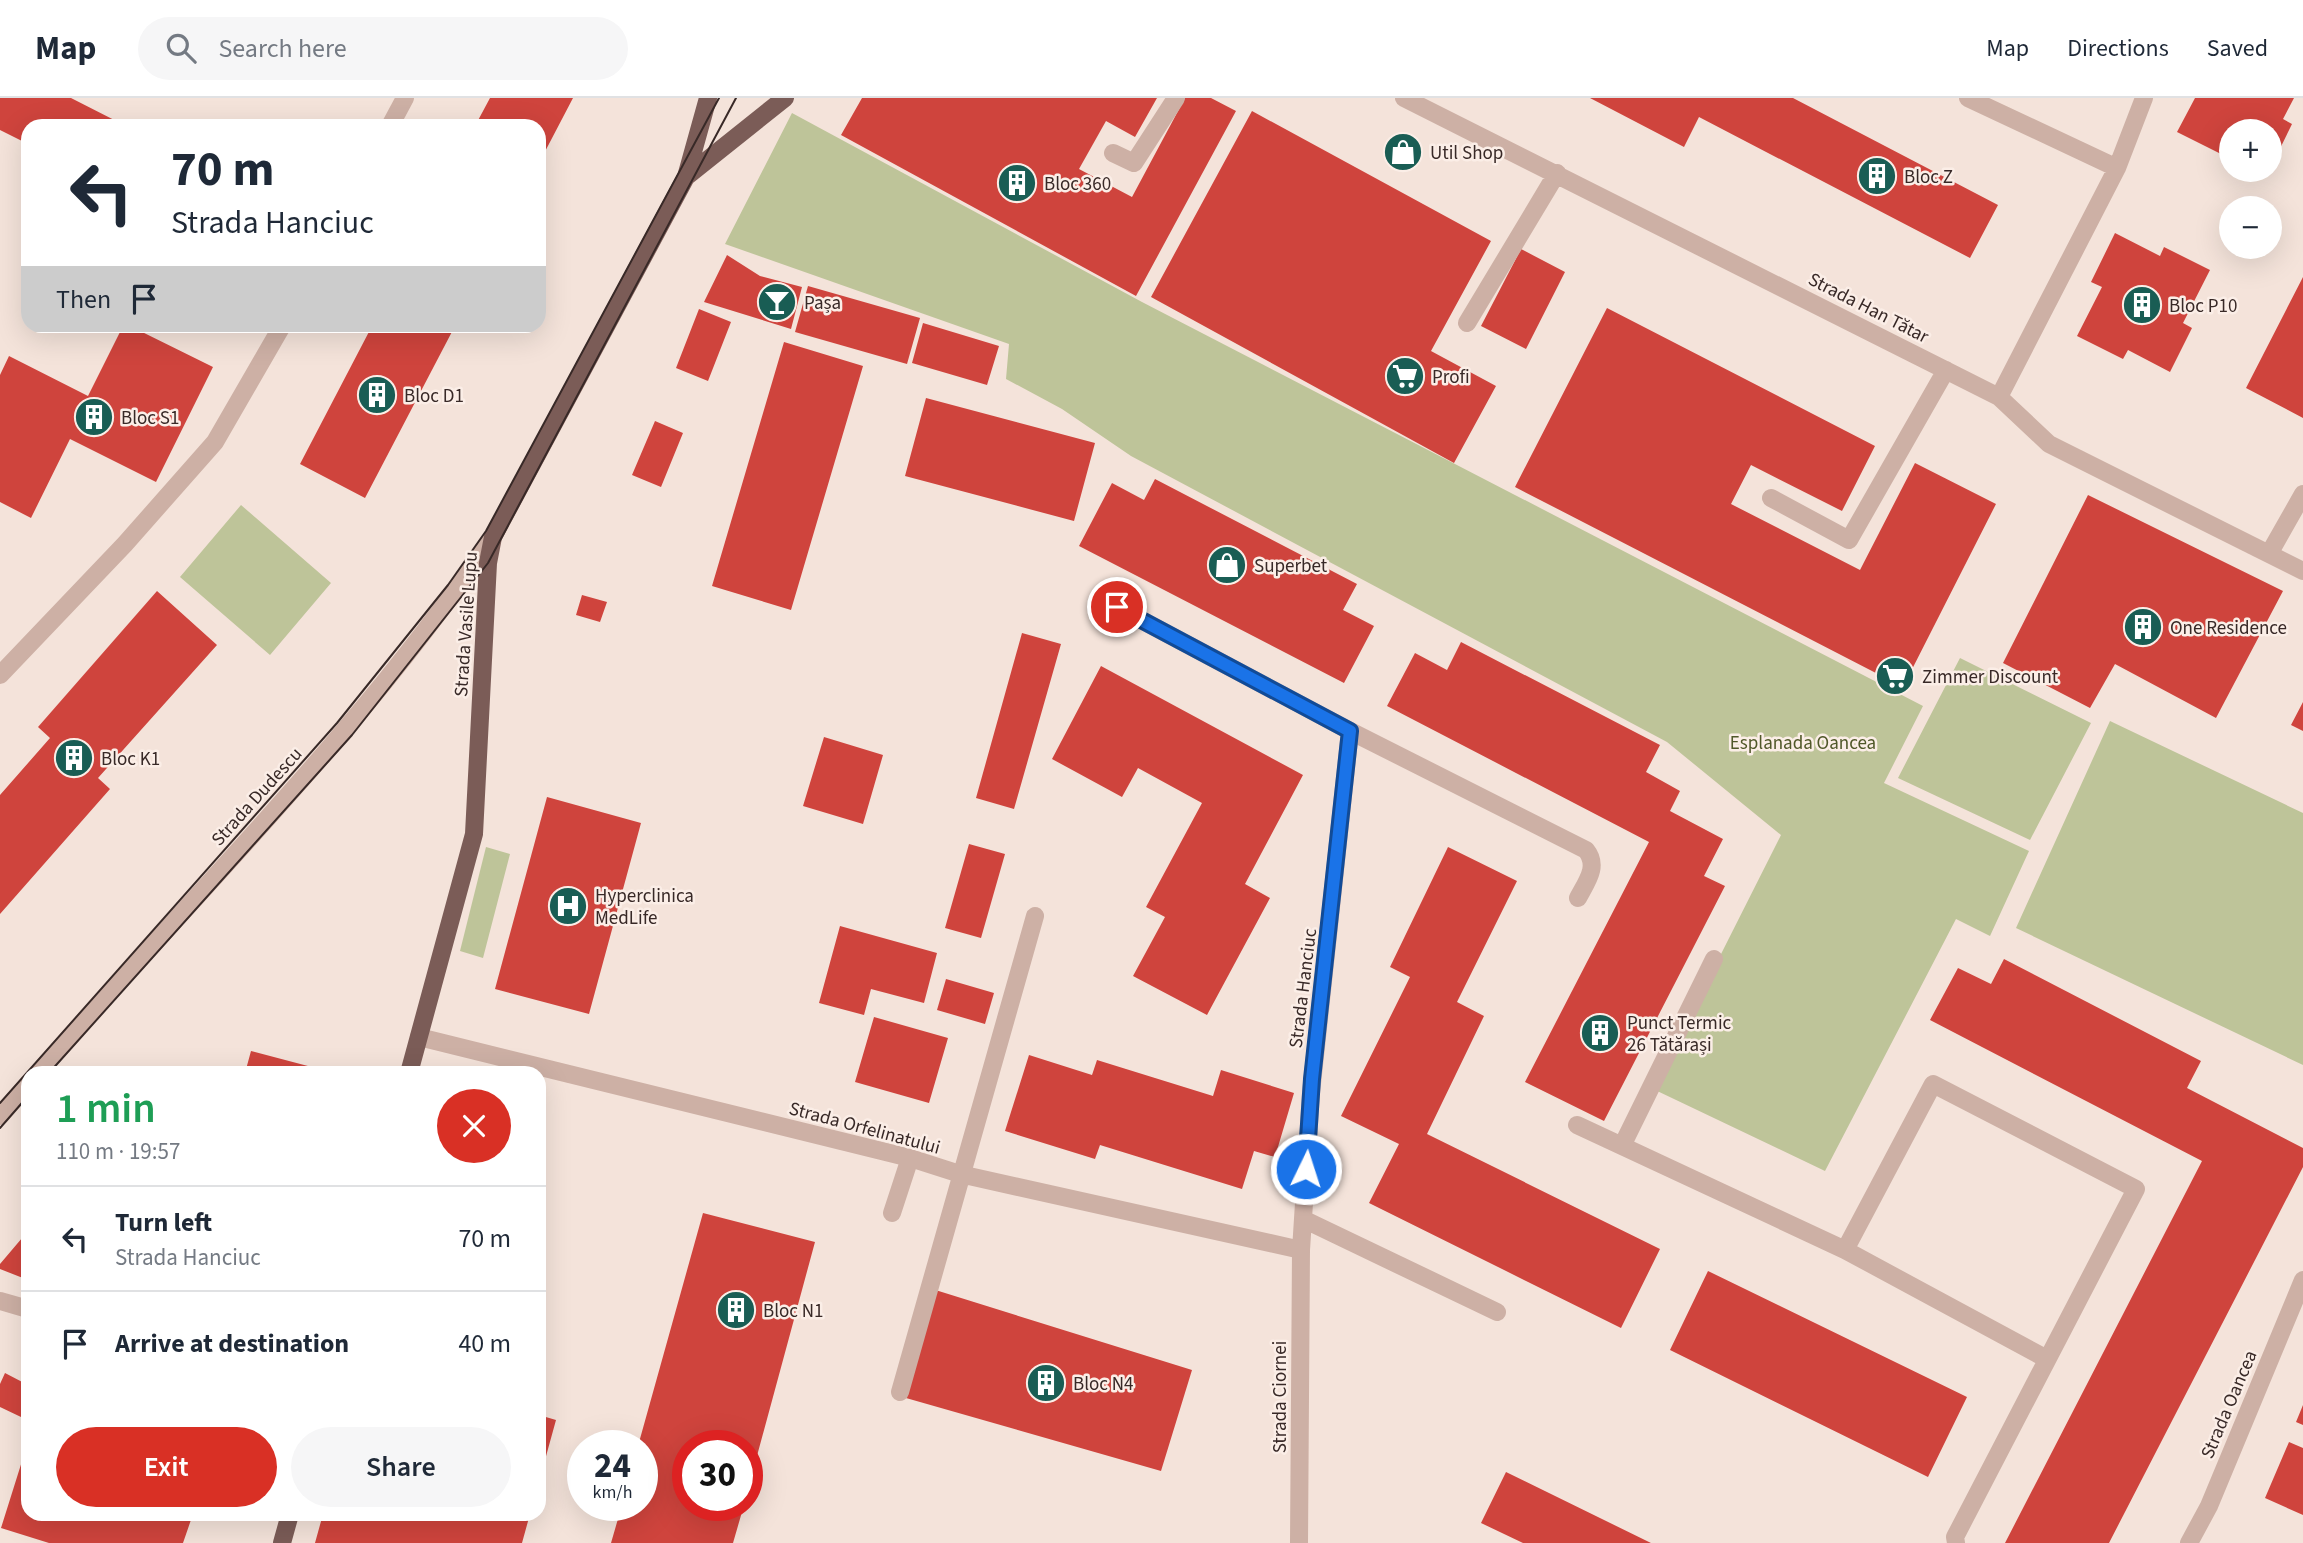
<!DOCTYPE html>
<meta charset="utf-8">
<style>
:root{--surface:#fff;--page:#f6f6f7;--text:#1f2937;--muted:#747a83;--line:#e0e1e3;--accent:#d93025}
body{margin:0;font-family:"Source Sans 3",sans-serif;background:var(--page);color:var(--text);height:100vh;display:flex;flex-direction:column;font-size:26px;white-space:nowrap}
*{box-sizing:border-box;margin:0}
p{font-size:23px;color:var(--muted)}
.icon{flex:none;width:38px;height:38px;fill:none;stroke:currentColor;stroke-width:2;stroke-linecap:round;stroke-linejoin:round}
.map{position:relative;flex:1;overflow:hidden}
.side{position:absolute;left:21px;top:968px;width:525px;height:455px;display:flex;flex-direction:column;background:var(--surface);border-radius:21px;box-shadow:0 7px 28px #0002}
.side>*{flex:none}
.hud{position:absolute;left:21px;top:21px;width:525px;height:214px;border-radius:21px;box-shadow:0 7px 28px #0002;background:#fff;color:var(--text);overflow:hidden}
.tools{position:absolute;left:2219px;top:21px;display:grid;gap:14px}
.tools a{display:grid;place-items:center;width:63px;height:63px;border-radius:50%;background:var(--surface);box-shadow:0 7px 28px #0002;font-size:35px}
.speed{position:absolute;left:567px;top:1332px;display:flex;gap:14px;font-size:35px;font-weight:700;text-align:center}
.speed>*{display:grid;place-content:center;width:91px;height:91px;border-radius:50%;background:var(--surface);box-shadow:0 7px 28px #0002;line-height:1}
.speed small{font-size:18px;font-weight:400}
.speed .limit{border:10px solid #d22;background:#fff;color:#111}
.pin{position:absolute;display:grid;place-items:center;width:60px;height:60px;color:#fff;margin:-30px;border:4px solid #fff;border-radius:50%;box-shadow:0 2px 7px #0007}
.me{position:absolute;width:77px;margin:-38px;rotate:4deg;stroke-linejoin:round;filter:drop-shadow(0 0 5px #0008)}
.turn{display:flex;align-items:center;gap:24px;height:147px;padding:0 35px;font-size:32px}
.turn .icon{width:91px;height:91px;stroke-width:2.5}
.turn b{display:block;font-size:49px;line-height:60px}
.then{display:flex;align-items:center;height:66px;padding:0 35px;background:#0003;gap:14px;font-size:26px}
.round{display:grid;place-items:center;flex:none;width:74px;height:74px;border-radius:37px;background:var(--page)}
.head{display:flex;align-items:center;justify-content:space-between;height:119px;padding:0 35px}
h1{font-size:42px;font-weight:600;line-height:52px;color:#1e9e55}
.cta{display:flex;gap:14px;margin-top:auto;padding:14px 35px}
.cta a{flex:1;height:80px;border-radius:42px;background:var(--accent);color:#fff;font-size:28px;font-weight:600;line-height:80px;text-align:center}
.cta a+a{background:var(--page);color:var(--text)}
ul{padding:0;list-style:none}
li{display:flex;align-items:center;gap:21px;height:105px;padding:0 35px;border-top:2px solid var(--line)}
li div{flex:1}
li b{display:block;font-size:26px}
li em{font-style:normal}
header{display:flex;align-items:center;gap:42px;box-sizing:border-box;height:98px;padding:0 35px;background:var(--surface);border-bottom:2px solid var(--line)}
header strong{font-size:33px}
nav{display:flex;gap:38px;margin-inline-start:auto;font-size:24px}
.search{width:490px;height:63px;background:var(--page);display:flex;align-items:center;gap:18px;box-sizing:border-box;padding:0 24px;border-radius:38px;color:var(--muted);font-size:26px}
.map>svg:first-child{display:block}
.green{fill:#bec499}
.building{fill:#cf443d}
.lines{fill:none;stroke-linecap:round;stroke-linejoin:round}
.minor{stroke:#cdb0a5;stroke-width:18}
.major{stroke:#7b5c57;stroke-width:18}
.tram{stroke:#382927;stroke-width:2}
.route-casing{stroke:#114b97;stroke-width:18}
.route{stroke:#1a73e8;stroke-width:12}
.labels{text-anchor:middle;stroke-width:5;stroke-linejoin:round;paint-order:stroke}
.poi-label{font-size:19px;fill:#382927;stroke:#fbeee7;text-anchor:start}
.street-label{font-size:19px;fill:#382927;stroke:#fbeee7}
.park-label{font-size:19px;fill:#505829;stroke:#fbeee7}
</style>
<header>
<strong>Map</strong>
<div class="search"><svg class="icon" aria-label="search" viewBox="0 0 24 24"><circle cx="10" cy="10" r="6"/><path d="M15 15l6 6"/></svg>Search here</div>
<nav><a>Map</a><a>Directions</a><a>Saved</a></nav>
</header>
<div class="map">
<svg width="2303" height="1445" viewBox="0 0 2303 1445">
<rect width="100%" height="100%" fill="#f4e3da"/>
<!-- green -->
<path class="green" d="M792,15L1142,204L1923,608L1884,685L2029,753L1990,838L1956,821L1825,1073L1653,991L1781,737L1667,644L1131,358L1062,311L1006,281L1009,246L725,146Z
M241,407L331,485L270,557L180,479Z
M1960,560L2091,625L2030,742L1898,680Z
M2110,623L2303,715V967L2016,830Z
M486,749L510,756L483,860L460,853Z"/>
<!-- building -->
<path class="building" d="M0,0H71L126,28H28V46L0,32Z
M490,0H573L539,65V28H475Z
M862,0H1157L1135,39L1106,23L1079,71L1132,99L1185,0H1211L1236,13L1136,198L841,37Z
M1590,0H1793L1998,107L1970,160L1699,19L1684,49Z
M2195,0H2294L2283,21L2292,26L2270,71V33H2231V50L2228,49L2223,57L2177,34Z
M1252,13L1491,143L1431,253L1496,288L1454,365L1151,199Z
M2115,135L2160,158L2164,149L2210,172L2183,225L2192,230L2170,274L2128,252L2123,261L2077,238L2102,189L2091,184Z
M1521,151L1565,174L1526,251L1481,228Z
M727,157L760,178L802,189L791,231L704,204Z
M2303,179V320L2246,290Z
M808,188L920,220L907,266L795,234Z
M1607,210L1875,348L1842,413L1751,367L1731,406L1860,472L1915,365L1996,406L1903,589L1515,389Z
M699,211L731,224L708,283L676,270Z
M923,225L999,248L987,287L912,265Z
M123,228H130L213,269L156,384L70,341L31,420L0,404V277L9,258L88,298Z
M372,228H455L365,400L300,366Z
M784,244L863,268L791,512L712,488Z
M926,300L1095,345L1074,423L905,378Z
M655,323L683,335L661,389L632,377Z
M1155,381L1357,486L1343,512L1374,528L1344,585L1079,448L1112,385L1144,402Z
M2088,397L2283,493L2216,620L2115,566L2090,610L2003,565Z
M157,493L217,547L98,680L110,691L0,816V697L50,640L38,629Z
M582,497L607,504L600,524L576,517Z
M1022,535L1061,546L1014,711L976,700Z
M1461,544L1660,647L1646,674L1680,693L1670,713L1723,741L1704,778L1725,788L1604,1023L1525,984L1649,744L1387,608L1415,555L1447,572Z
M1101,568L1303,677L1245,786L1270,800L1207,917L1133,878L1165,819L1146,809L1202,705L1138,670L1122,699L1052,661Z
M2303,604V633L2291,627Z
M824,639L883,657L863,726L803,708Z
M547,699L641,725L589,916L495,891Z
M969,746L1005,756L981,840L945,830Z
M1448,749L1517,783L1457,904L1484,918L1427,1036L1660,1151L1621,1230L1369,1105L1399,1046L1341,1018L1410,879L1390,869Z
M840,828L937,855L924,905L871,891L864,917L819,905Z
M2004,861L2201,963L2187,990L2303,1050V1069L2109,1445H2005L2202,1063L1930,922L1958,870L1991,886Z
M946,881L994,895L985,926L937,912Z
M874,919L948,940L929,1005L855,984Z
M251,953L323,972L322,975H245Z
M1029,957L1092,977L1097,962L1213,998L1221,972L1294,995L1275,1059L1254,1053L1242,1091L1100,1047L1095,1061L1005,1033Z
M703,1115L815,1144L748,1391L747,1348H688V1407H744L733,1445H611L622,1407H642V1348H638Z
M28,1133V1182L0,1171V1166Z
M1708,1173L1967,1299L1928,1379L1670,1252Z
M929,1190L1192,1272L1161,1373L899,1298Z
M5,1275L28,1287V1305L21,1319L0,1309V1286Z
M2303,1307V1327L2296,1324Z
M539,1317L556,1322L540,1380L539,1379Z
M2289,1344L2303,1350V1417L2265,1400Z
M23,1360L28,1361V1416H193L183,1445H49L1,1430Z
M1506,1374L1651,1445H1523L1481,1425Z
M323,1416H530L522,1445H315Z"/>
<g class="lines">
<!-- minor -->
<path class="minor" d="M1404,0L1999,299L2049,346L2303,473
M1968,0L2117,70
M390,28L405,0
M1113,55L1134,65L1176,0
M1467,225L1557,75
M1999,299L2117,70L2144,0
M1771,400L1849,442L1946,272
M2269,456L2303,396
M1117,509L1350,633L1586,752C1599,768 1587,783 1578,800
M0,577L125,446L215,344L282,228
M419,939L910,1060L960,1076L1301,1152
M38,975C191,799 362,632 493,439
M0,1018L28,986
M1577,1027L1845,1152L1933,986L2136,1091L1955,1439L1956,1445
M1622,1048L1714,861
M892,1115L910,1060
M1303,1121L1497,1214
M1845,1152L2047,1261
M0,1203L28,1211
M900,1294L1035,818
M1299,1445L1301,1152L1311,995L1350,633
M2189,1445L2209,1408L2303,1182"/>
<!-- major -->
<path class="major" d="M686,79L785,0
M409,975L474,736L488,465L493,439L686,79L708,0
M282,1445L290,1416"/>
<!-- tram -->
<path class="tram" d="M49,975L352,637L488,465L736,0
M0,1005L337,625L448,487L486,433L719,0
M0,1030L28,998"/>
</g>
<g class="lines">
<!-- route casing -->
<g class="route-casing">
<path id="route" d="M1117,509L1350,633L1312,981L1306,1071"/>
</g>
<!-- route -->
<use href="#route" class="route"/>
</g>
<!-- icons -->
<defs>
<g id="shop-disc" transform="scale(2.0125)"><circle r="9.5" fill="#195d54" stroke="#fbeee7"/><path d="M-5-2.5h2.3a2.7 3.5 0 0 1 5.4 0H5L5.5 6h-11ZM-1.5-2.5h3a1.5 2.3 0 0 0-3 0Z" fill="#fff"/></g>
<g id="building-disc" transform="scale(2.0125)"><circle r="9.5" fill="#195d54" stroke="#fbeee7"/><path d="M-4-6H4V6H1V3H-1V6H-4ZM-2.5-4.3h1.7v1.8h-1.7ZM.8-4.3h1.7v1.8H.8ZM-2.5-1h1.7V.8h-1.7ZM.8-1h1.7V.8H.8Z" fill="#fff"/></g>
<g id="bar-disc" transform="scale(2.0125)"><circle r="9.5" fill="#195d54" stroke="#fbeee7"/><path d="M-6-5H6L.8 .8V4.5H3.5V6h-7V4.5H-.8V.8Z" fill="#fff"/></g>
<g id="supermarket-disc" transform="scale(2.0125)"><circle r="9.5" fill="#195d54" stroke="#fbeee7"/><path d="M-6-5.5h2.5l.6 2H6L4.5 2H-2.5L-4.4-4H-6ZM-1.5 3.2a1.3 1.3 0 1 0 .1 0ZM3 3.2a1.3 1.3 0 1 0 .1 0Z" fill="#fff"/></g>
<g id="hospital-disc" transform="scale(2.0125)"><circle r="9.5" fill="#195d54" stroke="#fbeee7"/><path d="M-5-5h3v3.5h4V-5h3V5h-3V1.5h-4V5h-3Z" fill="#fff"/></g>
</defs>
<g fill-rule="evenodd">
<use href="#shop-disc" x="1403" y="54"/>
<use href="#building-disc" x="1877" y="78"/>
<use href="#building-disc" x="1017" y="85"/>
<use href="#bar-disc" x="777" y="204"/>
<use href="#building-disc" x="2142" y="207"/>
<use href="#supermarket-disc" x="1405" y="278"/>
<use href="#building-disc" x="377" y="297"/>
<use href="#building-disc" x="94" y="319"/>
<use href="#shop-disc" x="1227" y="467"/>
<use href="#building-disc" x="2143" y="529"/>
<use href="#supermarket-disc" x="1895" y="578"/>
<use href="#building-disc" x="74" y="660"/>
<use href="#hospital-disc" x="568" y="808"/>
<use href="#building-disc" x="1600" y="935"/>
<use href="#building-disc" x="736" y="1212"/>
<use href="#building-disc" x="1046" y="1285"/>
</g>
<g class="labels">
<!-- poi labels -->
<g class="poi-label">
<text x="1430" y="61">Util Shop</text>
<text x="1904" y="85">Bloc Z</text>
<text x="1044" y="92">Bloc 360</text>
<text x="804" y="211">Pașa</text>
<text x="2169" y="214">Bloc P10</text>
<text x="1432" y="285">Profi</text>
<text x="404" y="304">Bloc D1</text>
<text x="121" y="326">Bloc S1</text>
<text x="1254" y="474">Superbet</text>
<text x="2170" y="536">One Residence</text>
<text x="1922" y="585">Zimmer Discount</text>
<text x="101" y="667">Bloc K1</text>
<text x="595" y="804">Hyperclinica<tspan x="595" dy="22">MedLife</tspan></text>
<text x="1627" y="931">Punct Termic<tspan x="1627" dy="22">26 Tătărași</tspan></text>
<text x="763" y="1219">Bloc N1</text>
<text x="1073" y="1292">Bloc N4</text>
</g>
<!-- street labels -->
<g class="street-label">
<text transform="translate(1869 209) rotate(27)" y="7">Strada Han Tătar</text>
<text transform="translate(465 526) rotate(-86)" y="7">Strada Vasile Lupu</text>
<text transform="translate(256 698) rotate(-48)" y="7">Strada Dudescu</text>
<text transform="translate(1302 890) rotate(-83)" y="7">Strada Hanciuc</text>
<text transform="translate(865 1029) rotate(15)" y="7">Strada Orfelinatului</text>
<text transform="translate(1279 1299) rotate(-90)" y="7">Strada Ciornei</text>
<text transform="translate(2228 1306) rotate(-67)" y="7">Strada Oancea</text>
</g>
<!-- park labels -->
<g class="park-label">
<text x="1803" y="651">Esplanada Oancea</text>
</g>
</g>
</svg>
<div class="tools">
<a>+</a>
<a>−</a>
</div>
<div class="speed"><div>24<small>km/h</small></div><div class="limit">30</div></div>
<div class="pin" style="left:1117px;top:509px;background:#d93025"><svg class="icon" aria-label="arrive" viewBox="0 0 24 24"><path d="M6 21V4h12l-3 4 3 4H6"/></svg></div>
<svg class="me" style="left:1306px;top:1071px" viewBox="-20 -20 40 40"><circle r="17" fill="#1a73e8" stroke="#fff" stroke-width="3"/><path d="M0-11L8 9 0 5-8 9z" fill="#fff"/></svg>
<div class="hud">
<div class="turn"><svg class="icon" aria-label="left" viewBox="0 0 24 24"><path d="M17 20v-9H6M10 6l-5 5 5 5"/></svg><div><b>70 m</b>Strada Hanciuc</div></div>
<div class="then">Then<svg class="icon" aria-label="arrive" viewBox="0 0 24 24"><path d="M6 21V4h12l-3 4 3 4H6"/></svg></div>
</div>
<section class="side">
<div class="head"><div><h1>1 min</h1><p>110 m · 19:57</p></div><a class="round" style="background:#d93025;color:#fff"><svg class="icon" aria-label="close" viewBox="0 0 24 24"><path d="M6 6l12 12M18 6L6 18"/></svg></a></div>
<ul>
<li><svg class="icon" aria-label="left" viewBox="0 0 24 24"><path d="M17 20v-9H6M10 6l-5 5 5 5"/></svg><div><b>Turn left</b><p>Strada Hanciuc</p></div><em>70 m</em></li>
<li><svg class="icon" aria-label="arrive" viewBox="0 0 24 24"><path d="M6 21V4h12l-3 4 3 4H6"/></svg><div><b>Arrive at destination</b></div><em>40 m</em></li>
</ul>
<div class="cta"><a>Exit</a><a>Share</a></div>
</section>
</div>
